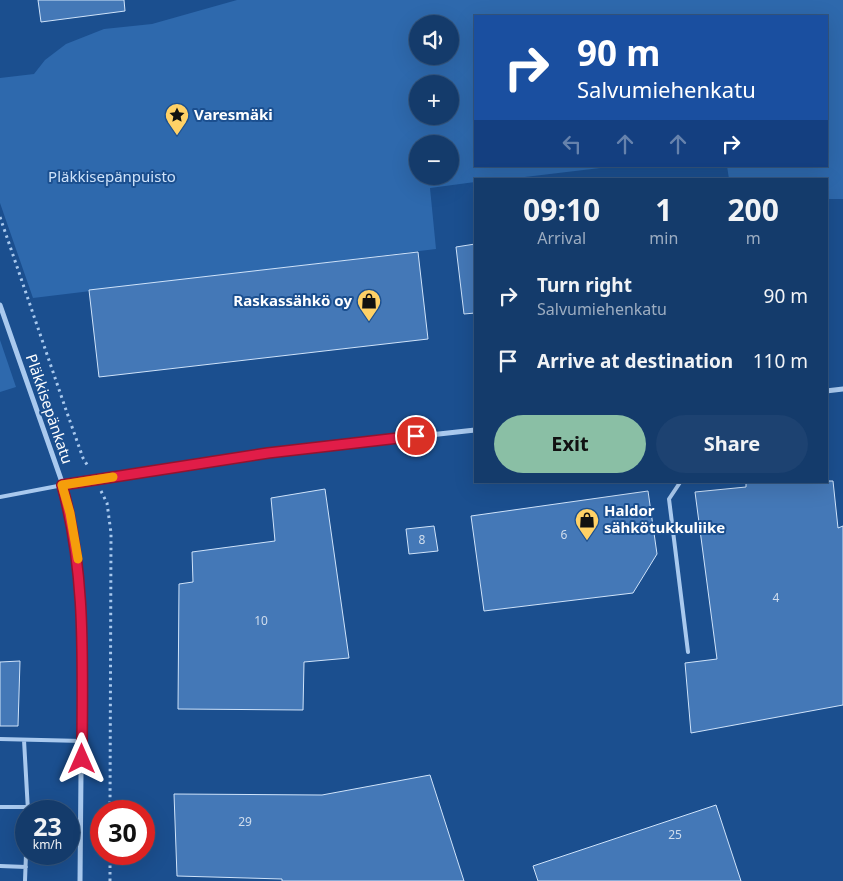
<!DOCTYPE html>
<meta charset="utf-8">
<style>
:root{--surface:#143b6b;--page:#1d4271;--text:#f1f3f6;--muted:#9dadc1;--line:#33557e;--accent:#8abfa5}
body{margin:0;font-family:"Noto Sans",sans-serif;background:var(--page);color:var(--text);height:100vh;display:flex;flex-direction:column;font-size:19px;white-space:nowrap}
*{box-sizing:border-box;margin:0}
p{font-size:16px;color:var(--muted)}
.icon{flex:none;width:28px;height:28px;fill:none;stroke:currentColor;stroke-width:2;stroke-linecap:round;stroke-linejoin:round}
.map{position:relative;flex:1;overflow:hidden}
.side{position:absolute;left:474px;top:178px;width:354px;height:305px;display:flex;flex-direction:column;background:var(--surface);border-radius:0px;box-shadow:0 5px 20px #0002,0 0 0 1px var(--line)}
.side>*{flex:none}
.guide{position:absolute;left:474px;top:15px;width:354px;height:152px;border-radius:0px;box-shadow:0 5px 20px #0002,0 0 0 1px var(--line);background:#1a4fa0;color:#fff;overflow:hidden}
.fabs{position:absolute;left:409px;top:15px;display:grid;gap:10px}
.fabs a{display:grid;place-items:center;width:50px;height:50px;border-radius:50%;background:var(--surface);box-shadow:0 5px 20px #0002,0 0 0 1px var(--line);font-size:25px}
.speed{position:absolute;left:15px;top:800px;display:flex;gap:10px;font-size:25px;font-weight:700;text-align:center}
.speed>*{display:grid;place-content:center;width:65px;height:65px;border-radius:50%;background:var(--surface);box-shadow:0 5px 20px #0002,0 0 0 1px var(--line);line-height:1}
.speed small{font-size:12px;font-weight:400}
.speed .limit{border:8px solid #d22;background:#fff;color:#111}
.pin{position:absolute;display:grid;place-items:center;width:42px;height:42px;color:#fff;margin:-21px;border:2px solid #fff;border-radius:50%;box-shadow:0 1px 5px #0007}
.me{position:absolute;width:55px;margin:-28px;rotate:0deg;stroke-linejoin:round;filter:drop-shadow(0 0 4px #0008)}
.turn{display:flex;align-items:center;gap:18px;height:105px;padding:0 20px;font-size:22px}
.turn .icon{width:65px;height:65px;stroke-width:2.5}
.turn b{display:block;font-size:35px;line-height:42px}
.lanes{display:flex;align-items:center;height:48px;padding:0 20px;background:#0003;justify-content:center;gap:25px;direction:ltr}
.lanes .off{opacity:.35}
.eta{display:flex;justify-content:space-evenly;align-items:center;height:85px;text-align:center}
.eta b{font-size:30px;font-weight:700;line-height:35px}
.primary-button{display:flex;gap:10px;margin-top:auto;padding:10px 20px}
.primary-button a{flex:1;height:58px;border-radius:30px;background:var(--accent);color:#111;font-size:20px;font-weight:700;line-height:58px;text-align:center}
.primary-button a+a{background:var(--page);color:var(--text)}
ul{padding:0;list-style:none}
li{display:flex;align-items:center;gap:15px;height:65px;padding:0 20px}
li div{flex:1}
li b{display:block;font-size:19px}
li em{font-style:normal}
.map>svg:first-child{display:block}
.green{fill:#2e69ad;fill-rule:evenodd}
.building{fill:#4478b7;stroke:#cfe3fa}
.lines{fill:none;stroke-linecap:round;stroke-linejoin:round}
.path{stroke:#a9c9ee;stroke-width:3;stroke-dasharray:2.5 4;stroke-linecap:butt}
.service{stroke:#a9c9ee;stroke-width:4}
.minor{stroke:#a9c9ee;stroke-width:5}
.route-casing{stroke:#92132f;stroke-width:12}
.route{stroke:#e11d48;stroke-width:9}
.slow{stroke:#f59e0b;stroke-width:9}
.labels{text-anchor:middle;stroke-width:4;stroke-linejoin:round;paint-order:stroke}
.number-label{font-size:12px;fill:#d0dded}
.poi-label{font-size:15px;font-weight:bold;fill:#fff;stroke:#1b4f8f;text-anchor:start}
.park-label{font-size:15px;fill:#cfe3fa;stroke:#1b4f8f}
.street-label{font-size:15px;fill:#fff;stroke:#1b4f8f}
</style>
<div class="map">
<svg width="843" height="881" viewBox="0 0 843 881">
<rect width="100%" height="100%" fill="#1b4f8f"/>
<!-- green -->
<path class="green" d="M237,0H843V199H826V179H729L727,166H826V16H475V166H617L507,179H475V182L430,188L436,249L33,298L0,203V78L34,74L45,60L66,44L104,29L152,24ZM418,24H450V56H418ZM418,84H450V116H418ZM418,144H450V176H418Z
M0,340L16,387L0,392Z"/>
<!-- building -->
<path class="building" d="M38,0H124L125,11L41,22Z
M475,244V313L464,314L456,247Z
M418,252L428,339L99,377L89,290Z
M746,481H833L838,528L843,526V705L691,733L685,663L717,659L695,492L746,487Z
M325,489L349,658L304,662L303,710L178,709L179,584L193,582L192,552L275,541L271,498Z
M648,491L657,554L633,593L484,611L471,516Z
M434,526L438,551L409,554L406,529Z
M20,661L18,726H0V662Z
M430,775L464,881H282V879L177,876L174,794L322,795Z
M716,805L741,881H538L533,866Z"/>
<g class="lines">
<!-- path -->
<path class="path" d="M0,217L65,407L83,458L89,468
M101,491L107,503L111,533L110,811
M110,881V854"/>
<!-- service -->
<path class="service" d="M681,481L669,499L688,652
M0,497L63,485
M0,739L82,741
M24,740L28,811
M0,807H28
M0,866L26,867
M25,881L26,854"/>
<!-- minor -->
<path class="minor" d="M0,305L63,485L70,513L78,555L81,593L82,664L80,881
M826,391L843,389
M63,485L268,453L475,430"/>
</g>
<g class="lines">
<!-- route casing -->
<g class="route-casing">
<path id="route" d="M82,759C82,666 87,576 62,485L268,453L416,436"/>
</g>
<!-- route -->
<use href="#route" class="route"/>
<!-- slow -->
<path class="slow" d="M78,559L70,513L62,485L113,477"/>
</g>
<!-- icons -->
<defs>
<g id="sight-pin" transform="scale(1.25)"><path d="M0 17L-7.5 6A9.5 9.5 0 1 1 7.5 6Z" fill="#ffd166" stroke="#1b4f8f"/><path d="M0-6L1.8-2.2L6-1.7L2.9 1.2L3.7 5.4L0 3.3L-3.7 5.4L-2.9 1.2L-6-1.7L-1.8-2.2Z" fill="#111"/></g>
<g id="shop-pin" transform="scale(1.25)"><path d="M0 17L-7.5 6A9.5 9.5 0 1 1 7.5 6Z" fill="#ffd166" stroke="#1b4f8f"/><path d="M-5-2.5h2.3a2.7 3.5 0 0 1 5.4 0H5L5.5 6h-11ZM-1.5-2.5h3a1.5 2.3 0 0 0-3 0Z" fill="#111"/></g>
</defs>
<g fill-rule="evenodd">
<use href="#sight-pin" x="177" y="115"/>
<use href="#shop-pin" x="369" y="301"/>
<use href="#shop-pin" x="587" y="520"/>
</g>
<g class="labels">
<!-- number labels -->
<g class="number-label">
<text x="564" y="539">6</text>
<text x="422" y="544">8</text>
<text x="776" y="602">4</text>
<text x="261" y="625">10</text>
<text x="245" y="826">29</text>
<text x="675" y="839">25</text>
</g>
<!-- poi labels -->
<g class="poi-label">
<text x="194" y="120">Varesmäki</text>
<text x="352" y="306" text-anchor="end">Raskassähkö oy</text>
<text x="604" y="516">Haldor<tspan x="604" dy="17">sähkötukkuliike</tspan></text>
</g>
<!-- park labels -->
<g class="park-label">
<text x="112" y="182">Pläkkisepänpuisto</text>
</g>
<!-- street labels -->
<g class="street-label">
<text transform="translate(49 409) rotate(71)" y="5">Pläkkisepänkatu</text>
</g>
</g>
</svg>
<div class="fabs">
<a><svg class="icon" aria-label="sound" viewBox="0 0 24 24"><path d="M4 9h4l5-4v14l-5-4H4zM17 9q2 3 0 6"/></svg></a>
<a>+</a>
<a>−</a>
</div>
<div class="speed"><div>23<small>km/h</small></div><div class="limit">30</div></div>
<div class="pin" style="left:416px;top:436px;background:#d93025"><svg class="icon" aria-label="arrive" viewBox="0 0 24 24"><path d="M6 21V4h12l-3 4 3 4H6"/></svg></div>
<svg class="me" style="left:82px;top:759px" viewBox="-20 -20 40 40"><path d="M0-17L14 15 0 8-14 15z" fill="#e11d48" stroke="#fff" stroke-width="4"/></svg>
<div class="guide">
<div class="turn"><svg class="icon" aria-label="right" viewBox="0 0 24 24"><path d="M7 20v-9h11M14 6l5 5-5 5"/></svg><div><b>90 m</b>Salvumiehenkatu</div></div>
<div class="lanes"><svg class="icon off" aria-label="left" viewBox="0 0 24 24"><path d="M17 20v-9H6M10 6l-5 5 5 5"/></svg><svg class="icon off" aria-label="ahead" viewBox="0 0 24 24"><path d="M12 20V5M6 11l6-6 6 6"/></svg><svg class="icon off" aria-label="ahead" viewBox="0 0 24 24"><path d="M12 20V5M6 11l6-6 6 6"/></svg><svg class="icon" aria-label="right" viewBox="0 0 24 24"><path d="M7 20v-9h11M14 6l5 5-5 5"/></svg></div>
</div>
<section class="side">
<div class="eta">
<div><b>09:10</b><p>Arrival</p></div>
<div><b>1</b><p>min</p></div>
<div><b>200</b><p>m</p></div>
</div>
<ul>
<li><svg class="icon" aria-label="right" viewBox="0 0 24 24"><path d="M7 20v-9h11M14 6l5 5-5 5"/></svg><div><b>Turn right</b><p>Salvumiehenkatu</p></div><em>90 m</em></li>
<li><svg class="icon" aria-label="arrive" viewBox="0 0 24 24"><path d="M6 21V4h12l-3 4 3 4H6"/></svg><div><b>Arrive at destination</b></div><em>110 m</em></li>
</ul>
<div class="primary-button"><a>Exit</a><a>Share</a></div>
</section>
</div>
